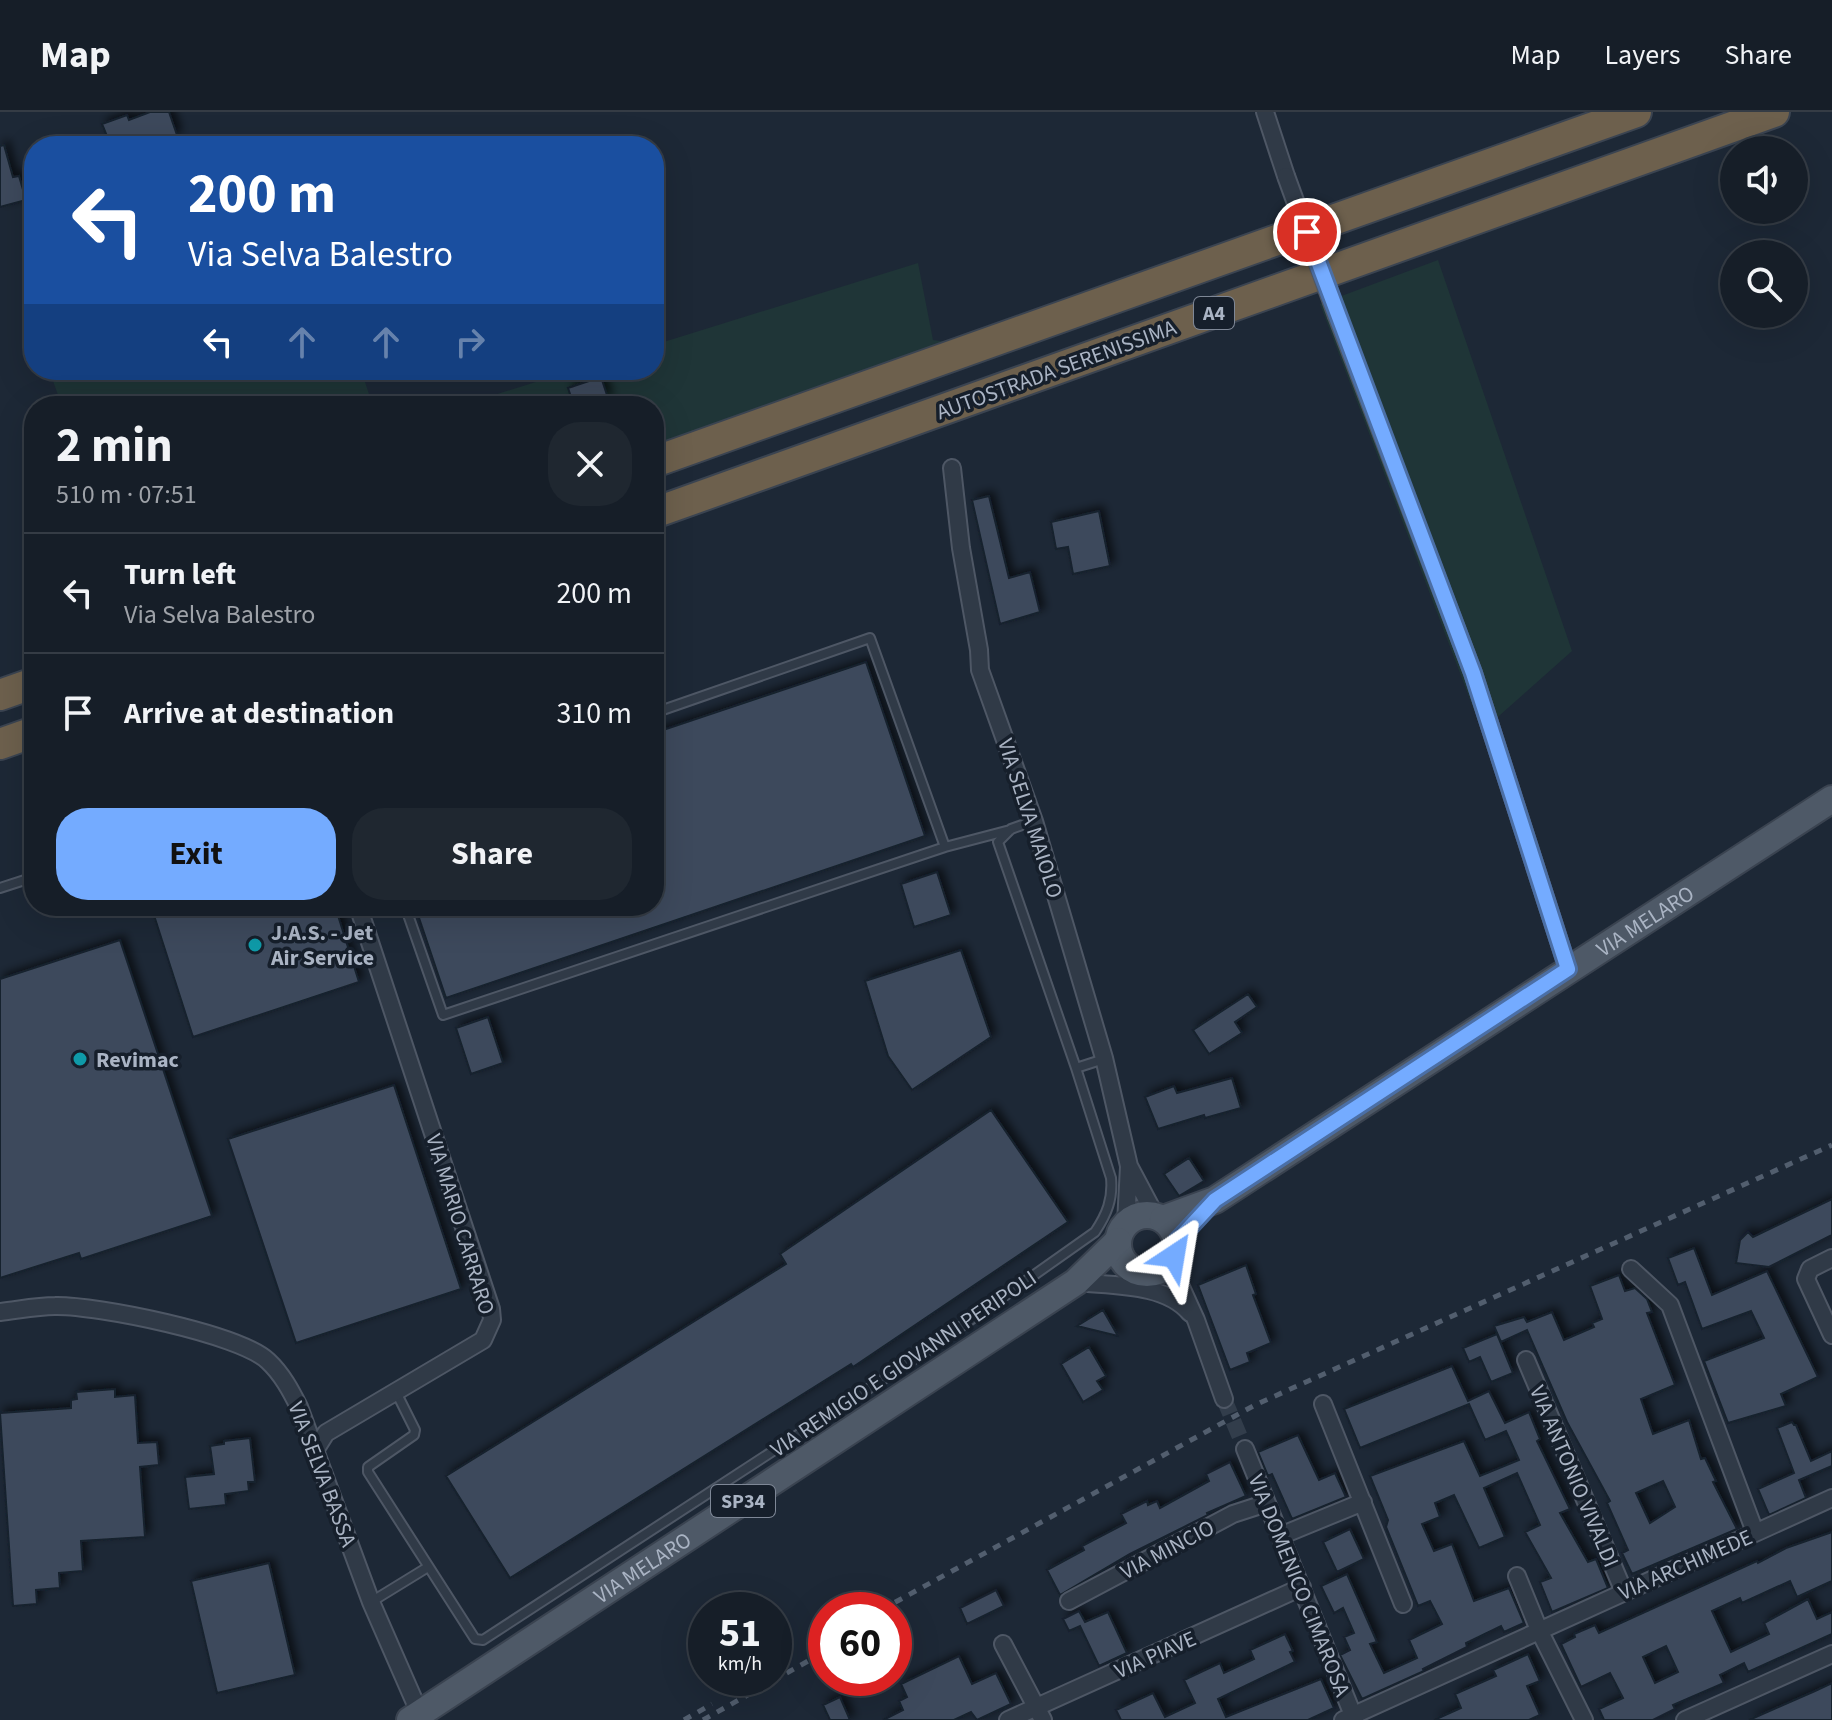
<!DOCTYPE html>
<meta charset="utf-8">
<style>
:root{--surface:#161e28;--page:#1f2730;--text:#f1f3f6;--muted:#9ea2a8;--line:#353c45;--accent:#74abff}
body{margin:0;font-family:"Source Sans 3",sans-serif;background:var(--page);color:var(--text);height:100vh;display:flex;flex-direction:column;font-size:30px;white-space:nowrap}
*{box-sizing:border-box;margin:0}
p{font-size:26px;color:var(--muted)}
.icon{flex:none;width:44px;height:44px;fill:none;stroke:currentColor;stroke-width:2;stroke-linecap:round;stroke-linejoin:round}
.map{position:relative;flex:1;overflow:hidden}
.panel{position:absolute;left:24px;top:284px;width:640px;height:520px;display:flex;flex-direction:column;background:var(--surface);border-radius:32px;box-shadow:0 8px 32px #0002,0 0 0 2px var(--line)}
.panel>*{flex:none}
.guide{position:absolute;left:24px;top:24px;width:640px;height:244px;border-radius:32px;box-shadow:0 8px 32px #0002,0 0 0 2px var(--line);background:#1a4fa0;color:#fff;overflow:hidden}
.controls{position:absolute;left:1720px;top:24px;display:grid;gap:16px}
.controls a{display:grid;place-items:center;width:88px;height:88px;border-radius:50%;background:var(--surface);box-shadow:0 8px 32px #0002,0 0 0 2px var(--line);font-size:40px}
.speed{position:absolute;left:688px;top:1480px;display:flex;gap:16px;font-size:40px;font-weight:700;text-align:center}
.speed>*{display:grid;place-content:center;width:104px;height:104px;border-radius:50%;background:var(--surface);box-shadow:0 8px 32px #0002,0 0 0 2px var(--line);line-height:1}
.speed small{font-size:20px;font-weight:400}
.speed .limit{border:12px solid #d22;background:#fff;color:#111}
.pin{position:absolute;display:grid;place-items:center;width:68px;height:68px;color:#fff;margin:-34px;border:4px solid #fff;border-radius:50%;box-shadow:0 2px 8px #0007}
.me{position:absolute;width:88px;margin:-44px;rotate:33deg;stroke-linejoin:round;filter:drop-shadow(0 0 6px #0008)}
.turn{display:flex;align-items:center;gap:28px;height:168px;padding:0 32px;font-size:36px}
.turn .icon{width:104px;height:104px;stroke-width:2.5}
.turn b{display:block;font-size:56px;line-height:68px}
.lanes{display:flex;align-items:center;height:76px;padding:0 32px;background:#0003;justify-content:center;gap:40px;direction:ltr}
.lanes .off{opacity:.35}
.round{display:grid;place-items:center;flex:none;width:84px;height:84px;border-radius:32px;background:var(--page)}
.summary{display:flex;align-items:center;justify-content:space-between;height:136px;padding:0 32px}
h1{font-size:48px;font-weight:700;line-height:60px}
.primary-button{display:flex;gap:16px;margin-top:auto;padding:16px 32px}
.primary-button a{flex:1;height:92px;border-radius:32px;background:var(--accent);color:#111;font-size:32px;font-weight:700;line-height:92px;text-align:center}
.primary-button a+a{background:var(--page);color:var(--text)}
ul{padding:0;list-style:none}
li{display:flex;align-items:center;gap:24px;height:120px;padding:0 32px;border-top:2px solid var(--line)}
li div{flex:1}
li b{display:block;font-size:30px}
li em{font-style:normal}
header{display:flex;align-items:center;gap:48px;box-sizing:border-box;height:112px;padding:0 40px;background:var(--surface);border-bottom:2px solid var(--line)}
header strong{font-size:38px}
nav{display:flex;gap:44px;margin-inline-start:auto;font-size:28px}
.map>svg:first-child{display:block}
.green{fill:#1f3537}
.building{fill:#3d4a5c;stroke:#18212d;stroke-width:2;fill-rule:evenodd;filter:url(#shadow)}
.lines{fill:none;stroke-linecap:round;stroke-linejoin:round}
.street-tunnel{stroke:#323d4b;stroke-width:16;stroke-dasharray:16 8;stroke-linecap:butt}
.lane-casing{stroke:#4e5765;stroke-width:12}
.street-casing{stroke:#4e5765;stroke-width:20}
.primary-casing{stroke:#3a4350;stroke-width:30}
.highway-casing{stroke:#3b4451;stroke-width:34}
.lane{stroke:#303a47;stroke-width:8}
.street{stroke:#303a47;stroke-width:16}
.primary{stroke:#4e5967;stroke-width:26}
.highway{stroke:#6d604d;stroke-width:30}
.rail{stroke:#525e6e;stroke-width:5;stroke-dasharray:8 8;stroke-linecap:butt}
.street-bridge-casing{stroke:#4e5765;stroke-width:20;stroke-linecap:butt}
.street-bridge{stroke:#303a47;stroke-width:16}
.route-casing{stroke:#4b6fa6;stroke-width:20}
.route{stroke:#74abff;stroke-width:14}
.culture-dot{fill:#0f9aa8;stroke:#161f2b;stroke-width:3}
.labels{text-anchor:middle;stroke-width:7;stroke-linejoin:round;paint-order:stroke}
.shield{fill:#161f2b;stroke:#7e8796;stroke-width:2}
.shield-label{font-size:20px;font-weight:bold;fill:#aab4c4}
.street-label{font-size:22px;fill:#aab4c4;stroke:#161f2b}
.poi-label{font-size:22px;font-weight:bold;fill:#aab4c4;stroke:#161f2b;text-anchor:start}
</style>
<header>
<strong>Map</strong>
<nav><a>Map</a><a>Layers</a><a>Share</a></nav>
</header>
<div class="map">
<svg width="1832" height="1608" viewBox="0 0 1832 1608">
<defs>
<filter id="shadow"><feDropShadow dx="4.5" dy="-4.5" stdDeviation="4" flood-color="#0009"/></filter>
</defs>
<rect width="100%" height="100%" fill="#1d2836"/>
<!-- green -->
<path class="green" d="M1438,148L1572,539L1482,619L1320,192Z
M918,151L933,228L956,231L654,338V294H459L574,258H654V233Z
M49,258H361L373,294H62Z"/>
<!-- building -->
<path class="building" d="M150,0H169L177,23L155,31V34H111L102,12L127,3L129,8Z
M4,33L13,65L19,64L26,88L0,95V34Z
M601,265L608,286L584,294H574L568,276Z
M989,384L1009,466L1030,460L1040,500L1000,512L972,388Z
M1099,399L1110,454L1073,462L1068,435L1056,437L1051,410Z
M866,550L925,724L446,886L415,794H654V621Z
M937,760L951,803L914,815L901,772Z
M151,794H335L359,870L193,925Z
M120,828L212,1104L81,1147L79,1141L0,1166V867Z
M961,838L991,925L912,978L888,944L865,869Z
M1248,882L1257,895L1235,910L1242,921L1209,942L1193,918Z
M488,905L503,951L471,962L456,916Z
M1232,966L1241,996L1205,1006L1204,1003L1158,1017L1145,985L1174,974L1177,981Z
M394,973L461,1177L296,1231L228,1027Z
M991,998L1068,1110L853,1255L851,1252L510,1466L446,1364L786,1152L780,1142Z
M1189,1046L1204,1069L1179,1084L1164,1062Z
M1832,1087V1123L1769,1155L1736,1151L1740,1128L1748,1120L1753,1125Z
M1694,1136L1712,1183L1767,1159L1818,1265L1781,1282L1786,1294L1728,1311L1704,1249L1764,1226L1751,1199L1702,1217L1685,1170L1678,1173L1668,1146Z
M1246,1153L1256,1182L1253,1183L1271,1231L1247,1241L1250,1250L1230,1258L1198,1173Z
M1619,1163L1625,1179L1635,1176L1647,1187L1652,1200L1647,1201L1675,1273L1641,1287L1653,1322L1689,1308L1701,1347L1705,1346L1716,1369L1713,1370L1737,1417L1632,1462L1622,1441L1628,1438L1607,1391L1610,1389L1567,1310L1527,1218L1501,1230L1494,1214L1524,1205L1527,1210L1552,1200L1564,1228L1594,1215L1592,1211L1602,1207L1590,1174ZM1663,1369L1675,1395L1650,1411L1636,1381Z
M1103,1198L1118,1224L1077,1214Z
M1497,1222L1513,1261L1491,1270L1480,1245L1469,1250L1463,1236Z
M1089,1235L1106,1264L1097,1269L1103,1278L1083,1290L1061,1252Z
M1452,1254L1468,1289L1489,1279L1505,1311L1529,1300L1540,1327L1537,1329L1570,1397L1560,1401L1588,1450L1596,1447L1608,1476L1552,1500L1540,1470L1551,1466L1525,1420L1540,1413L1517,1361L1484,1376L1505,1425L1479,1436L1454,1383L1435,1391L1440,1405L1422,1412L1434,1439L1452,1432L1474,1489L1509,1476L1524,1511L1504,1520L1501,1514L1466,1531L1467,1535L1423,1557L1424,1559L1362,1587L1340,1543L1350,1538L1344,1525L1354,1521L1343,1496L1334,1501L1321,1474L1347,1462L1377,1530L1370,1532L1384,1561L1417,1546L1409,1528L1442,1512L1430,1489L1418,1494L1386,1415L1388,1408L1370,1364L1464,1329L1480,1364L1519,1348L1506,1319L1485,1328L1469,1292L1360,1336L1344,1297Z
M115,1277V1285L135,1283L138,1331L157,1330L159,1353L140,1355L145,1425L81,1429L83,1459L59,1461L60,1476L36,1478L37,1492L13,1494L0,1301L71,1296V1288L77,1287L76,1280Z
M1792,1310L1794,1313H1796L1811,1349L1832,1339V1354L1799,1368L1806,1386L1769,1403L1758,1377L1794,1361L1777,1316Z
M1298,1323L1319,1368L1335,1361L1346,1385L1292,1407L1272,1362L1268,1364L1258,1340Z
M250,1326L255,1370H248L249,1379L225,1382L226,1393L189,1397L185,1365L214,1362L210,1334L224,1332V1329Z
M1230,1350L1246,1384L1207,1401L1208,1403L1130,1442L1060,1483L1047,1458L1084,1438L1082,1434L1126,1411L1121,1402L1147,1389L1148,1393L1157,1389L1160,1396L1209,1369L1206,1362Z
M1350,1417L1364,1447L1337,1460L1323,1430Z
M1832,1420V1469L1797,1485L1790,1469L1742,1491L1740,1486L1712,1499L1731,1540L1769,1522L1764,1511L1808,1487L1817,1507L1832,1500V1522L1748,1560L1744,1551L1720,1563L1724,1571L1673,1593L1675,1597L1653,1608H1604L1599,1597L1623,1586L1610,1561L1581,1575L1561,1532L1575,1525L1574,1522L1595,1513L1599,1521L1757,1449L1758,1451L1786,1436ZM1666,1534L1678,1560L1655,1571L1643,1545Z
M269,1451L295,1563L217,1581L191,1469Z
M996,1478L1004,1494L967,1512L960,1496Z
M1079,1499L1085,1510L1108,1500L1127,1541L1099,1554L1080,1514L1069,1519L1063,1507Z
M1285,1522L1293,1539L1290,1540L1295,1550L1218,1587L1226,1605L1321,1567L1334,1596L1308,1608H1121L1116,1598L1153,1581L1165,1605L1195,1591L1184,1568L1220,1551L1224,1561L1254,1547L1250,1538Z
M1528,1542L1540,1569L1527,1574L1540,1603L1529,1608H1434L1461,1596L1455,1582L1496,1564L1493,1558Z
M959,1544L972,1572L996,1561L1011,1592L977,1608L971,1600L954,1608H883L903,1598L899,1589L907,1585L901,1572Z
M1832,1571V1608H1749L1815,1579Z
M840,1585L850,1608H830L823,1593Z"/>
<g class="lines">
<!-- street-tunnel -->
<path class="street-tunnel" d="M1224,1287L1245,1337"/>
<!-- lane casing -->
<g class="lane-casing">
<path id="lane" d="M654,601L870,526L945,735
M0,776L34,765
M405,794L443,903L945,735L1010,718
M1076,956L1104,947
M396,1280L415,1318L414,1323L368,1355V1360L475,1527L483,1528L928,1238L1095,1120C1107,1102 1113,1087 1111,1066L1076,956L998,730L1011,717L1033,709
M371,1490L428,1455"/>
</g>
<!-- street casing -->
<g class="street-casing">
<path id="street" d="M1265,0L1286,64
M1337,204L1473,561L1568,857
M952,356L961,436L979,538L980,558L1034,709L1104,946L1129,1054L1155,1103
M1126,1111L1129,1055
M1832,1146L1810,1157L1806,1167L1832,1223
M1170,1151L1196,1208L1224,1287
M1631,1157L1670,1193L1755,1420
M1076,1170C1112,1174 1165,1171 1190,1201
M0,1200C18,1198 37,1194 55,1194C96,1193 240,1222 268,1249C282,1262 291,1279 299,1295L371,1490L420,1602
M1526,1248L1624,1480
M1323,1292L1403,1492
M1245,1337L1355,1608
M316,1346L314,1340L326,1321L483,1228L492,1208L491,1197L358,794
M1280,1424L1363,1390
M1517,1464L1539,1518L1584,1608
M1069,1489L1233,1402L1267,1391
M1003,1532L1043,1608
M1008,1608L1302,1475
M1343,1608L1832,1386
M1685,1608L1832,1542"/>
</g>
<!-- primary casing -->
<g class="primary-casing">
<g id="primary">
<circle cx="1147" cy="1132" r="29"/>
<path id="s1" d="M1163,1107L1215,1088L1832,687"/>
<path id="s2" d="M410,1608L1076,1170L1118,1129"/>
</g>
</g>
<!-- highway casing -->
<g class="highway-casing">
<path id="highway" d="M654,350L1636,0
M654,401L1774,0
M0,583L34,571
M0,632L34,620"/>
</g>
<!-- lane -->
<use href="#lane" class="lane"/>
<!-- street -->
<use href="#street" class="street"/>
<!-- primary -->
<use href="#primary" class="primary"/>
<!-- highway -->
<use href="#highway" class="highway"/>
<!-- rail -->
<path class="rail" d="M881,1498L1255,1293L1832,1033
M684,1608L712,1592
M703,1608L826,1539"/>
<!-- street-bridge casing -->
<g class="street-bridge-casing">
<path id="street-bridge" d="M1286,64L1337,204"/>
</g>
<!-- street-bridge -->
<use href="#street-bridge" class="street-bridge"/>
</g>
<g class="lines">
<!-- route casing -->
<g class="route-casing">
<path id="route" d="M1174,1144L1177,1129L1215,1088L1568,857L1473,561L1307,120"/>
</g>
<!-- route -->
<use href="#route" class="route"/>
</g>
<!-- markers -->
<g class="culture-dot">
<circle cx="255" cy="833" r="8"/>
<circle cx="80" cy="947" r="8"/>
</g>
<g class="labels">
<!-- shield labels -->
<g class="shield">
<rect x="1194" y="185" width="40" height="32" rx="6"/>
<rect x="711" y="1373" width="64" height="32" rx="6"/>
</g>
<g class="shield-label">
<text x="1214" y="208">A4</text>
<text x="743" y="1396">SP34</text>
</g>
<!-- street labels -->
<g class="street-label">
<text transform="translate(1056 257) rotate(-20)" y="8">AUTOSTRADA SERENISSIMA</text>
<text transform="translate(1031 706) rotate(72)" y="8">VIA SELVA MAIOLO</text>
<text dy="8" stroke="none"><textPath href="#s1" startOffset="568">VIA MELARO</textPath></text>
<text transform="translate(461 1112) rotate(73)" y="8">VIA MARIO CARRARO</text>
<text transform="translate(903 1251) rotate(-34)" y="8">VIA REMIGIO E GIOVANNI PERIPOLI</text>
<text transform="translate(323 1362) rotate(69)" y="8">VIA SELVA BASSA</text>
<text transform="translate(1575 1364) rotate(67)" y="8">VIA ANTONIO VIVALDI</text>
<text transform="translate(1167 1437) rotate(-28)" y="8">VIA MINCIO</text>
<text transform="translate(1685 1452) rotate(-24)" y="8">VIA ARCHIMEDE</text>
<text dy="8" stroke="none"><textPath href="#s2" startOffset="278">VIA MELARO</textPath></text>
<text transform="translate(1300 1473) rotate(68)" y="8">VIA DOMENICO CIMAROSA</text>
<text transform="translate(1155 1542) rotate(-24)" y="8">VIA PIAVE</text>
</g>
<!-- poi labels -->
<g class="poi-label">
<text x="271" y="828">J.A.S. - Jet<tspan x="271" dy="25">Air Service</tspan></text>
<text x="96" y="955">Revimac</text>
</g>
</g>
</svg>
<div class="controls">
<a><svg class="icon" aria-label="sound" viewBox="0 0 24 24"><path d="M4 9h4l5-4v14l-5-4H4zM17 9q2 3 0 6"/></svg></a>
<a><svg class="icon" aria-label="search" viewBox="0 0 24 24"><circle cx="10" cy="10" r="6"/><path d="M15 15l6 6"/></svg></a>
</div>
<div class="speed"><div>51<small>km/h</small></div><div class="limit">60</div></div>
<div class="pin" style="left:1307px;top:120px;background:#d93025"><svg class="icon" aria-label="arrive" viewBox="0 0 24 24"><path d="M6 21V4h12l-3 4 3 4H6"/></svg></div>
<svg class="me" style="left:1174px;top:1144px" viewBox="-20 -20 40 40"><path d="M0-17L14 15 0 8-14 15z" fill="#74abff" stroke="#fff" stroke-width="4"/></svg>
<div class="guide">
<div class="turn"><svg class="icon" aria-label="left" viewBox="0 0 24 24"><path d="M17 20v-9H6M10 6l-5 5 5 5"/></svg><div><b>200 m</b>Via Selva Balestro</div></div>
<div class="lanes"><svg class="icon" aria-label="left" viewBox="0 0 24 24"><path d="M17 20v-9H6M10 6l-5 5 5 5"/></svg><svg class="icon off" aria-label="ahead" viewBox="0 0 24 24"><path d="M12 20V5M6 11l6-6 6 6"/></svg><svg class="icon off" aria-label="ahead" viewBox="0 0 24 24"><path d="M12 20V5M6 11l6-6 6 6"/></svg><svg class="icon off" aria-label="right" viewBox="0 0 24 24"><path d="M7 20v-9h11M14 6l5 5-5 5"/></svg></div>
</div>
<section class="panel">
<div class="summary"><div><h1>2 min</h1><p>510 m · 07:51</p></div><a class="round"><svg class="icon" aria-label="close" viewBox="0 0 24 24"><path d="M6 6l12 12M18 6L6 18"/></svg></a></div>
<ul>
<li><svg class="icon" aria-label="left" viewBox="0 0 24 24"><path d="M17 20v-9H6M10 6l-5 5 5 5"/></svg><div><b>Turn left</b><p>Via Selva Balestro</p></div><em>200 m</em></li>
<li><svg class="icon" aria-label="arrive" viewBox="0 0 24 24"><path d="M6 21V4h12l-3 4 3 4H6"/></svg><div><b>Arrive at destination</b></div><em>310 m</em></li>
</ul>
<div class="primary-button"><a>Exit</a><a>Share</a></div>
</section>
</div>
